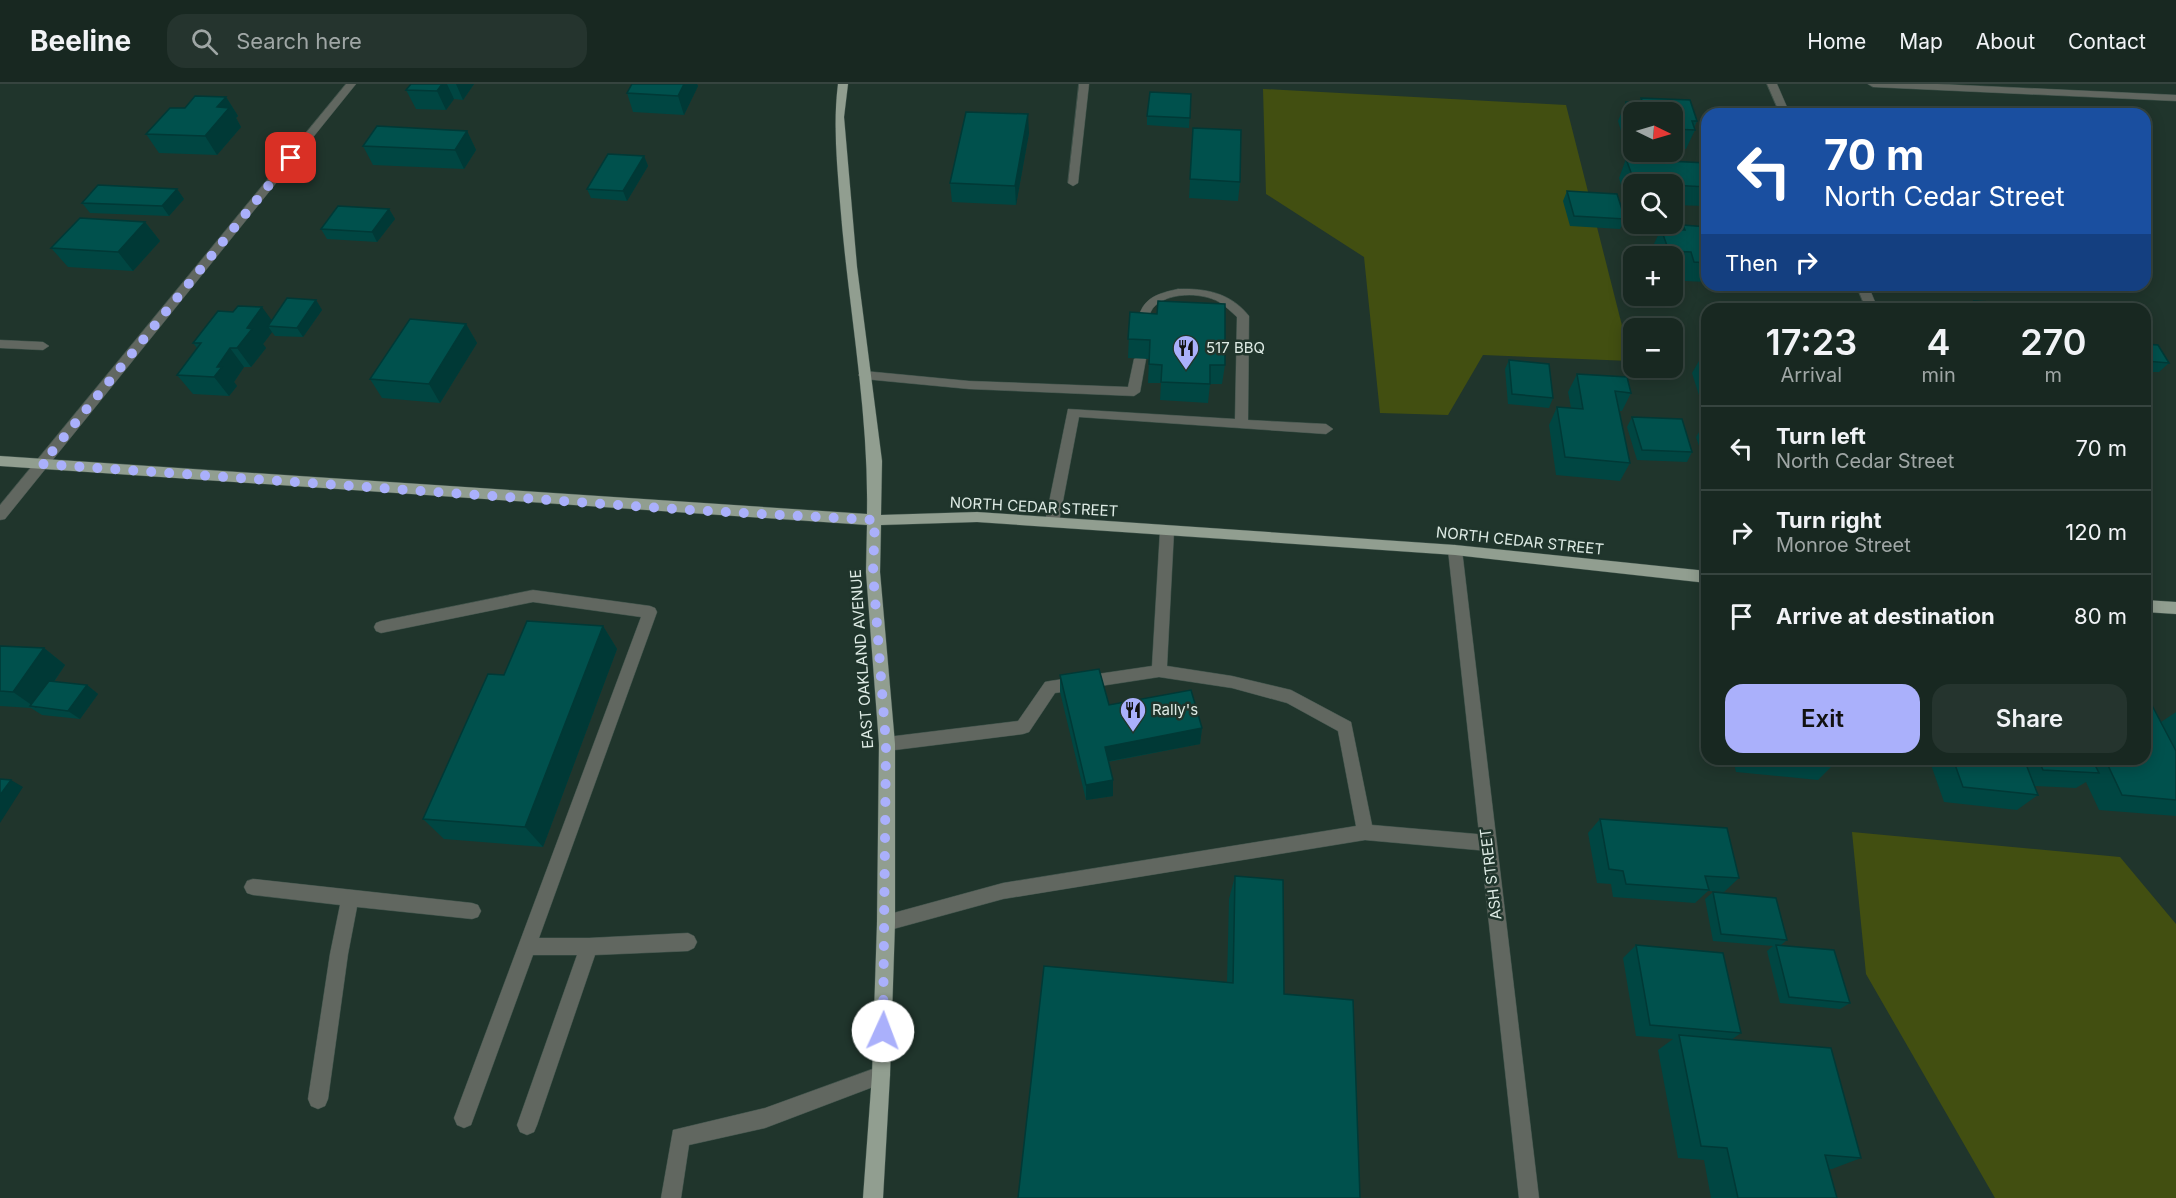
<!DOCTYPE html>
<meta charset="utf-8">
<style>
:root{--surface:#182821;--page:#25342e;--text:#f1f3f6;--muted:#9fa6a5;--line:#36443f;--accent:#aab0fb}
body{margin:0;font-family:Inter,sans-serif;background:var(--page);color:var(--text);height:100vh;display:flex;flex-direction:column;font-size:22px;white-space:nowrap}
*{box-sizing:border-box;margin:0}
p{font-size:20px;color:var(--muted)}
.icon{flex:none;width:33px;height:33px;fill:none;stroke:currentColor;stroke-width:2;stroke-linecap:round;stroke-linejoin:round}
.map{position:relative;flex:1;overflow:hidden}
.side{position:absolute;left:1701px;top:219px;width:450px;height:462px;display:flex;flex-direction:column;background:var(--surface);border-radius:18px;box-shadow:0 3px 15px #0003,0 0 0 2px var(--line)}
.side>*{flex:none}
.top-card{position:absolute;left:1701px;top:24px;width:450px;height:183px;border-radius:18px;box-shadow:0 3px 15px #0003,0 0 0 2px var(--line);background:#1a4fa0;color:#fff;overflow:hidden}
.needle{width:39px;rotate:95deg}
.controls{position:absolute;left:1623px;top:18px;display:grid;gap:12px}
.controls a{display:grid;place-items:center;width:60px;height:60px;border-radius:12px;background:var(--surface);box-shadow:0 3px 15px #0003,0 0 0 2px var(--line);font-size:30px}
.pin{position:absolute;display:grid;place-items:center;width:51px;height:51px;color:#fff;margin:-26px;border-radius:12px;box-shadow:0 3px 9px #0006}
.me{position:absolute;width:66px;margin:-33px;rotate:2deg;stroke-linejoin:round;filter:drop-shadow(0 0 4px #0008)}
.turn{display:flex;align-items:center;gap:21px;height:126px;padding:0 24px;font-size:27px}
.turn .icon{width:78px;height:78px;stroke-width:2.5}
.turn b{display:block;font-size:42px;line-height:51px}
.then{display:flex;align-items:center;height:57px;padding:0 24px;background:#0003;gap:12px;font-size:22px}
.eta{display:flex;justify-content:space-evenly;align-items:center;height:102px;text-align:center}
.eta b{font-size:36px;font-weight:600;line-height:42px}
.action{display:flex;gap:12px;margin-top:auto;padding:12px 24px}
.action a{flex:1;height:69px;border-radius:18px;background:var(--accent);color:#111;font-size:24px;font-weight:600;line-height:69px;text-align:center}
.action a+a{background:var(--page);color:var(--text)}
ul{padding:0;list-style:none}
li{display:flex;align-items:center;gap:18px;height:84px;padding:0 24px;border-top:2px solid var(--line)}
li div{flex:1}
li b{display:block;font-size:22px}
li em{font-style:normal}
header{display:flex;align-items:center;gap:36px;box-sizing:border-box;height:84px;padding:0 30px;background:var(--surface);border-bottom:2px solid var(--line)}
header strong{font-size:28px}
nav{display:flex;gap:33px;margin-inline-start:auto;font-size:21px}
.search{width:420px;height:54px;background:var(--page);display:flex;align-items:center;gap:15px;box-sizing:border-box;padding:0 21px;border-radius:18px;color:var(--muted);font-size:22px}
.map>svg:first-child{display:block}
.green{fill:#424f11}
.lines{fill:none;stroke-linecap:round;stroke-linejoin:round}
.service-casing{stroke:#3e524a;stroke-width:1}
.minor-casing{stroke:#3e524a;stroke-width:1}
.primary-casing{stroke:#3e524a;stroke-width:1}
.service{fill:#616760;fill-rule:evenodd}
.minor{fill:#616760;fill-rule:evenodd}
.primary{fill:#919e90;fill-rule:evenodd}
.wall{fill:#004642}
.shaded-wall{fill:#003936}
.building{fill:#00514d;stroke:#003936;stroke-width:1.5}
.route{stroke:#aab0fb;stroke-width:10;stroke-dasharray:0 18}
.labels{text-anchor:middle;stroke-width:5;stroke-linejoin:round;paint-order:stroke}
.poi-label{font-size:15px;fill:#deebe5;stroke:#20352c;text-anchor:start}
.street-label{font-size:15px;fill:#deebe5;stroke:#20352c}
</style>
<header>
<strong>Beeline</strong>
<div class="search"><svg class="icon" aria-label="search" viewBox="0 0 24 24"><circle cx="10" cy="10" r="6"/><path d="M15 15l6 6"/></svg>Search here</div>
<nav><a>Home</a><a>Map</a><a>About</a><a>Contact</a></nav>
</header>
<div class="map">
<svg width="2176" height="1114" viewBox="0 0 2176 1114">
<rect width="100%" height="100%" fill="#20352c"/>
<!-- green -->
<path class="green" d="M1263,5L1566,21L1631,277L1483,271L1448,331L1380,329L1364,173L1266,110Z
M1852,748L2120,773L2176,840V1114H1995L1866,890Z"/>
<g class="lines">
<!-- service casing -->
<g class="service-casing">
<path id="service" d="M1079,0H1089L1078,99L1073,102L1068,99Z
M1178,205C1206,204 1231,209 1249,232L1248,336L1326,340L1333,345L1326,350L1079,333L1059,438L1057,442H1047L1045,438L1068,325L1235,335L1237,233C1231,228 1226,222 1219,218C1201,208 1167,208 1153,224C1147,232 1150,242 1146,251L1142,252L1136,248C1139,218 1149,211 1178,205Z
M0,256L43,258L49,262L43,266L0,264Z
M1140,271L1146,275L1140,308L1134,312L969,305L864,295L858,291L864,287L969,297L1128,303L1134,275Z
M1167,442L1174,447L1167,582L1232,592L1291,606L1351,638L1372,741L1488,751L1494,754L1496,759L1494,764L1488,767L1365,756L1003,815L886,847L880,845L877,839L880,833L886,831L1003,799L1356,742L1338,647L1287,619L1232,604L1159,593L1055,609L1029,648L1023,650L887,667L881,665L879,660L881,655L887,653L1018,637L1045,598L1050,597L1152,582L1160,447Z
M533,506L650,522L655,524L657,528L539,854H589L688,849L694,852L697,858L694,864L688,867L595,871L537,1041L534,1048L527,1051L520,1048L517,1041L577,871H533L471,1041L464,1044L457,1041L454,1034L641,533L533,518L381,549L376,547L374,543L376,539L381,537Z
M253,795L472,819L478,821L481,827L478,833L472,835L357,823L348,870L328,1015L325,1022L318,1025L311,1022L308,1015L330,870L340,821L253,811L247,809L244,803L247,797Z
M881,982L888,984L890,991L888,998L881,1000L765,1044L689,1061L681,1114H661L673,1046L765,1024Z"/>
</g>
<!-- minor casing -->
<g class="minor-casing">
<path id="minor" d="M346,0H356L5,435L0,436V421Z
M1767,0H1777L1790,30H1780Z
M1868,0H1938L2176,11V17L1873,3Z
M1856,201H1868L1878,225H1866Z
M1455,461L1462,466L1539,1114H1519L1448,466Z"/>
</g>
<!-- primary casing -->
<g class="primary-casing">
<path id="primary" d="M838,0H848L844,33L857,183L882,377L881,431L977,428L1455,461L1707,487V499L1455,471L977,438L881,441L880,488L895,660V839L890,991L883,1114H863L872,991L877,839L879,660L866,488L867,441L0,382V372L867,430C869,326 848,222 840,118C837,78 833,40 838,0Z
M2145,516L2176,518V530L2145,528Z"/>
</g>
<!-- service -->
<use href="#service" class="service"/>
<!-- minor -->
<use href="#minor" class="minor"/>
<!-- primary -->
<use href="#primary" class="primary"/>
</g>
<!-- wall -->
<path class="wall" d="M411,0H474L463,16L454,15L446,26L416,25L406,6Z
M632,0H697L698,2L684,31L633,28L627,9Z
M1191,10L1189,44L1147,41V32Z
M226,13L238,32L236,34L241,43L217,71L159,69L146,50L185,24Z
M1641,14L1697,37L1694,44L1695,46L1686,65H1672V28H1634V64H1626L1618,37L1626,18L1639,19Z
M1193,44L1240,98L1238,117L1189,114Z
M467,47L476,66L464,85L373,81L363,62Z
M1029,49L1016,121L952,118L950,99Z
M1636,68H1664L1661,74L1637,73Z
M644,72L648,82L627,117L591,114L587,105Z
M1626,75L1707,79V122L1672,121V100H1634V119L1626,118L1619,94Z
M177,105L184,115L169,132L90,129L82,119Z
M1567,107L1625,135L1620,145L1570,142L1563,117Z
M389,125L395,135L377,158L327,155L321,145Z
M145,138L160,157L133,187L68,183L51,164Z
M1683,141L1707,143V198L1685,197L1681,187L1672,186V172H1655L1652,164L1661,145L1681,146Z
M316,216L322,226L303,253L275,252L272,248L263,260L266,264L251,283H244L234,298L237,302L229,312L193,310L177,291L197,264L193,259L233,228L272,236Z
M1974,217L2075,225H1969Z
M1130,228L1225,281L1222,300H1210L1208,319L1160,316L1161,299H1148L1149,275L1128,274Z
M466,240L477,259L440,319L382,314L370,295Z
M2145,260L2169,279L2159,288H2145Z
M1703,270H1707V324H1703L1692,289Z
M1509,276L1553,314L1549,324L1508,320L1505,285Z
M1577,290L1631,309L1622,327H1619L1630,379L1620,397L1556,391L1549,341L1557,323L1571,324L1568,308Z
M1632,333L1692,368L1687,378L1637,376L1627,343Z
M1707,335V386L1696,353Z
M603,542L617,565L543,763L444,755L423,735L504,591Z
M0,562L44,564L65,581L54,598L87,601L98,610L80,635L42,631L31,624L0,622Z
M1060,591L1109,621L1202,644L1200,660L1108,678L1113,696V712L1086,716L1060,608Z
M2176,628V732L2099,726L2086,698L2076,704L2035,702L2038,711L2017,726L1944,718L1929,675H2145L2161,638Z
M1733,675H1833L1834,680L1818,696L1736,688Z
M1600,735L1739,794L1724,808L1708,807L1695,819L1613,813L1611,800L1597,799L1588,749Z
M1235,792L1284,910L1227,899L1229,815Z
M1713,808L1787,856L1781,861L1850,919L1840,925L1780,919L1767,867L1773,862L1713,857L1705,815Z
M1636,861L1741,949L1731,956L1861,1074L1832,1085H1829L1837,1114H1711L1704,1076L1678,1074L1658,966L1673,955L1636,952L1623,874Z"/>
<!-- shaded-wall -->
<path class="shaded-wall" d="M442,0H447L454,15L446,26L437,7Z
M456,0H474L463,16Z
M684,0H697L698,2L684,31L678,12Z
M226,13L238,32L236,34L241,43L217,71L205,52L217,23Z
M1028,30L1029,49L1016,121L1015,102Z
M467,47L476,66L464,85L455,66Z
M644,72L648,82L627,117L623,107Z
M177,105L184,115L169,132L162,122Z
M389,125L395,135L377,158L372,148Z
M145,138L160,157L133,187L118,168Z
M316,216L322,226L303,253L297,244Z
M262,223L276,242H268L272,248L263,260L266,264L251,283L237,264L247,244Z
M466,240L477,259L440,319L429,300Z
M230,264L244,283L234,298L237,302L229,312L214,293L217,283Z
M603,542L617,565L543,763L525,743Z
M44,564L65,581L36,624L13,608Z
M87,601L98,610L80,635L68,627Z
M1202,644L1200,660L1104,678L1105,663Z
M11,696L23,703L0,739V711Z
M1113,696V712L1086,716V701Z"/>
<!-- building -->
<path class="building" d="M411,0H442L437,7L406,6Z
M632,0H684L678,12L627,9Z
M1150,8L1191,10L1190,34L1147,32Z
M195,12L226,13L217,23L229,24L205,52L146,50L170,24H185Z
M1641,14L1690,16L1697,37H1692L1695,46L1672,45V28H1634V44L1626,18L1643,19Z
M966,28L1028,30L1015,102L950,99Z
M377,42L467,47L455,66L363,62Z
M1193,44L1241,46L1240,98L1190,95Z
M608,70L644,72L623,107L587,105Z
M1626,75L1707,79V103L1635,99Z
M98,101L177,105L162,122L82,119Z
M1567,107L1617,110L1625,135L1574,132Z
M338,122L389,125L372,148L321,145Z
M80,134L145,138L118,168L51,164Z
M1683,141L1707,143V179L1694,178L1691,168L1669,167L1661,145L1685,146Z
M287,214L316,216L297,244L268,242Z
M1158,217L1225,220V281H1210V300L1161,298L1162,281L1149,280L1150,256L1128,255L1130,228L1157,230Z
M1974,217L2074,223L2075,225H1978Z
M238,222L262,223L247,244L252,245L237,264H230L217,283H222L214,293L177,291L201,259H193L218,227L233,228Z
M410,235L466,240L429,300L370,295Z
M2145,260L2158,261L2169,279L2145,277Z
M1703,270H1707V283Z
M1509,276L1549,280L1553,314L1512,310Z
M1577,290L1627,293L1631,309L1615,307L1630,379L1565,373L1557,323L1583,325Z
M1632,333L1682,335L1692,368L1642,366Z
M527,537L603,542L525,743L423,735L488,590L504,591Z
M0,562L44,564L13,608L0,607Z
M1099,585L1109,621L1191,606L1202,644L1105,663L1113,696L1086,701L1060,591Z
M49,597L87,601L68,627L30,622Z
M2145,612H2147L2176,667V716L2122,711L2105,675H2145Z
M1776,675H1833L1834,680Z
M1953,675H2024L2038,711L1963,703Z
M2038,675H2092L2099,689L2043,686Z
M0,695L11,696L0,711Z
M1600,735L1727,744L1739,794L1705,792L1709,806L1626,800L1623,787L1609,785Z
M1235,792L1283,796L1284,910L1353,916L1360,1114H1018L1044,882L1233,899Z
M1713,808L1776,814L1787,856L1721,850Z
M1636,861L1723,869L1741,949L1650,941Z
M1776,861L1834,866L1850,919L1789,913Z
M1679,951L1831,964L1861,1074L1825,1071L1837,1114H1738L1727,1064L1701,1062Z"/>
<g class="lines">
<!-- route -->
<path class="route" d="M291,74L42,380L689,426L875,436L873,488L886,660L883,947"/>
</g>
<!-- icons -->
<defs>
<g id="restaurant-pin" transform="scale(1.35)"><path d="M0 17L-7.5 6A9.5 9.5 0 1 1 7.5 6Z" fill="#aab0fb" stroke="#20352c"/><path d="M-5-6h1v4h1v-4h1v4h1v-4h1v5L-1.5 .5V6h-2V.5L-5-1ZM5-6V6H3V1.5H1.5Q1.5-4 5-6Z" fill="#111"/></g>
</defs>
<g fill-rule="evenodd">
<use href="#restaurant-pin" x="1186" y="264"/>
<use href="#restaurant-pin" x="1133" y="626"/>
</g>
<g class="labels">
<!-- poi labels -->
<g class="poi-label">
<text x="1206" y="269">517 BBQ</text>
<text x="1152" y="631">Rally's</text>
</g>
<!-- street labels -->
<g class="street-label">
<text transform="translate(1034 423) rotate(3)" y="5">NORTH CEDAR STREET</text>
<text transform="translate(1520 457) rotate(6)" y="5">NORTH CEDAR STREET</text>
<text transform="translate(862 575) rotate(-94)" y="5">EAST OAKLAND AVENUE</text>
<text transform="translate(1491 790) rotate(-97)" y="5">ASH STREET</text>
</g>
</g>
</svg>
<div class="controls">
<a><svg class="needle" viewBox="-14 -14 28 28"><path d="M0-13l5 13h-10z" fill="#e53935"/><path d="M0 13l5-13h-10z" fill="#9fa6a5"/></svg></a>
<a><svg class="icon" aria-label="search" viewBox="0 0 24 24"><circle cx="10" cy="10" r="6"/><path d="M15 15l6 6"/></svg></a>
<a>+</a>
<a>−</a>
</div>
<div class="pin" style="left:291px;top:74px;background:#d93025"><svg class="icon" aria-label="arrive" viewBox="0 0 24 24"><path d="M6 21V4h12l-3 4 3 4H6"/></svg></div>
<svg class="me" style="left:883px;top:947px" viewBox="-20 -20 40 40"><circle r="19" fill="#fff"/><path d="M0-13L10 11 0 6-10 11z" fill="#aab0fb"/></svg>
<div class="top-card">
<div class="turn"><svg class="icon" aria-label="left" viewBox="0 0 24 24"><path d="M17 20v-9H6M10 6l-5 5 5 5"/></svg><div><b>70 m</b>North Cedar Street</div></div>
<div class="then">Then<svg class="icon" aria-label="right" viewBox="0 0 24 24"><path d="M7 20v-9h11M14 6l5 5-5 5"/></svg></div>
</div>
<section class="side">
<div class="eta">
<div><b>17:23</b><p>Arrival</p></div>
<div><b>4</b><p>min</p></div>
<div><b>270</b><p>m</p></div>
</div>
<ul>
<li><svg class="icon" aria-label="left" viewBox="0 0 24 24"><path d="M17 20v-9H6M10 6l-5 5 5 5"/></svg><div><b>Turn left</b><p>North Cedar Street</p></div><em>70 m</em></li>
<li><svg class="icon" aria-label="right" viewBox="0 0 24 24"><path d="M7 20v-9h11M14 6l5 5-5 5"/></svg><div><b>Turn right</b><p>Monroe Street</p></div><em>120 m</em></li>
<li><svg class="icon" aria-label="arrive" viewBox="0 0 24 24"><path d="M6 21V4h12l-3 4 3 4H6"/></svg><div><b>Arrive at destination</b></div><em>80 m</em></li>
</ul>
<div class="action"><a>Exit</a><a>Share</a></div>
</section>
</div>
